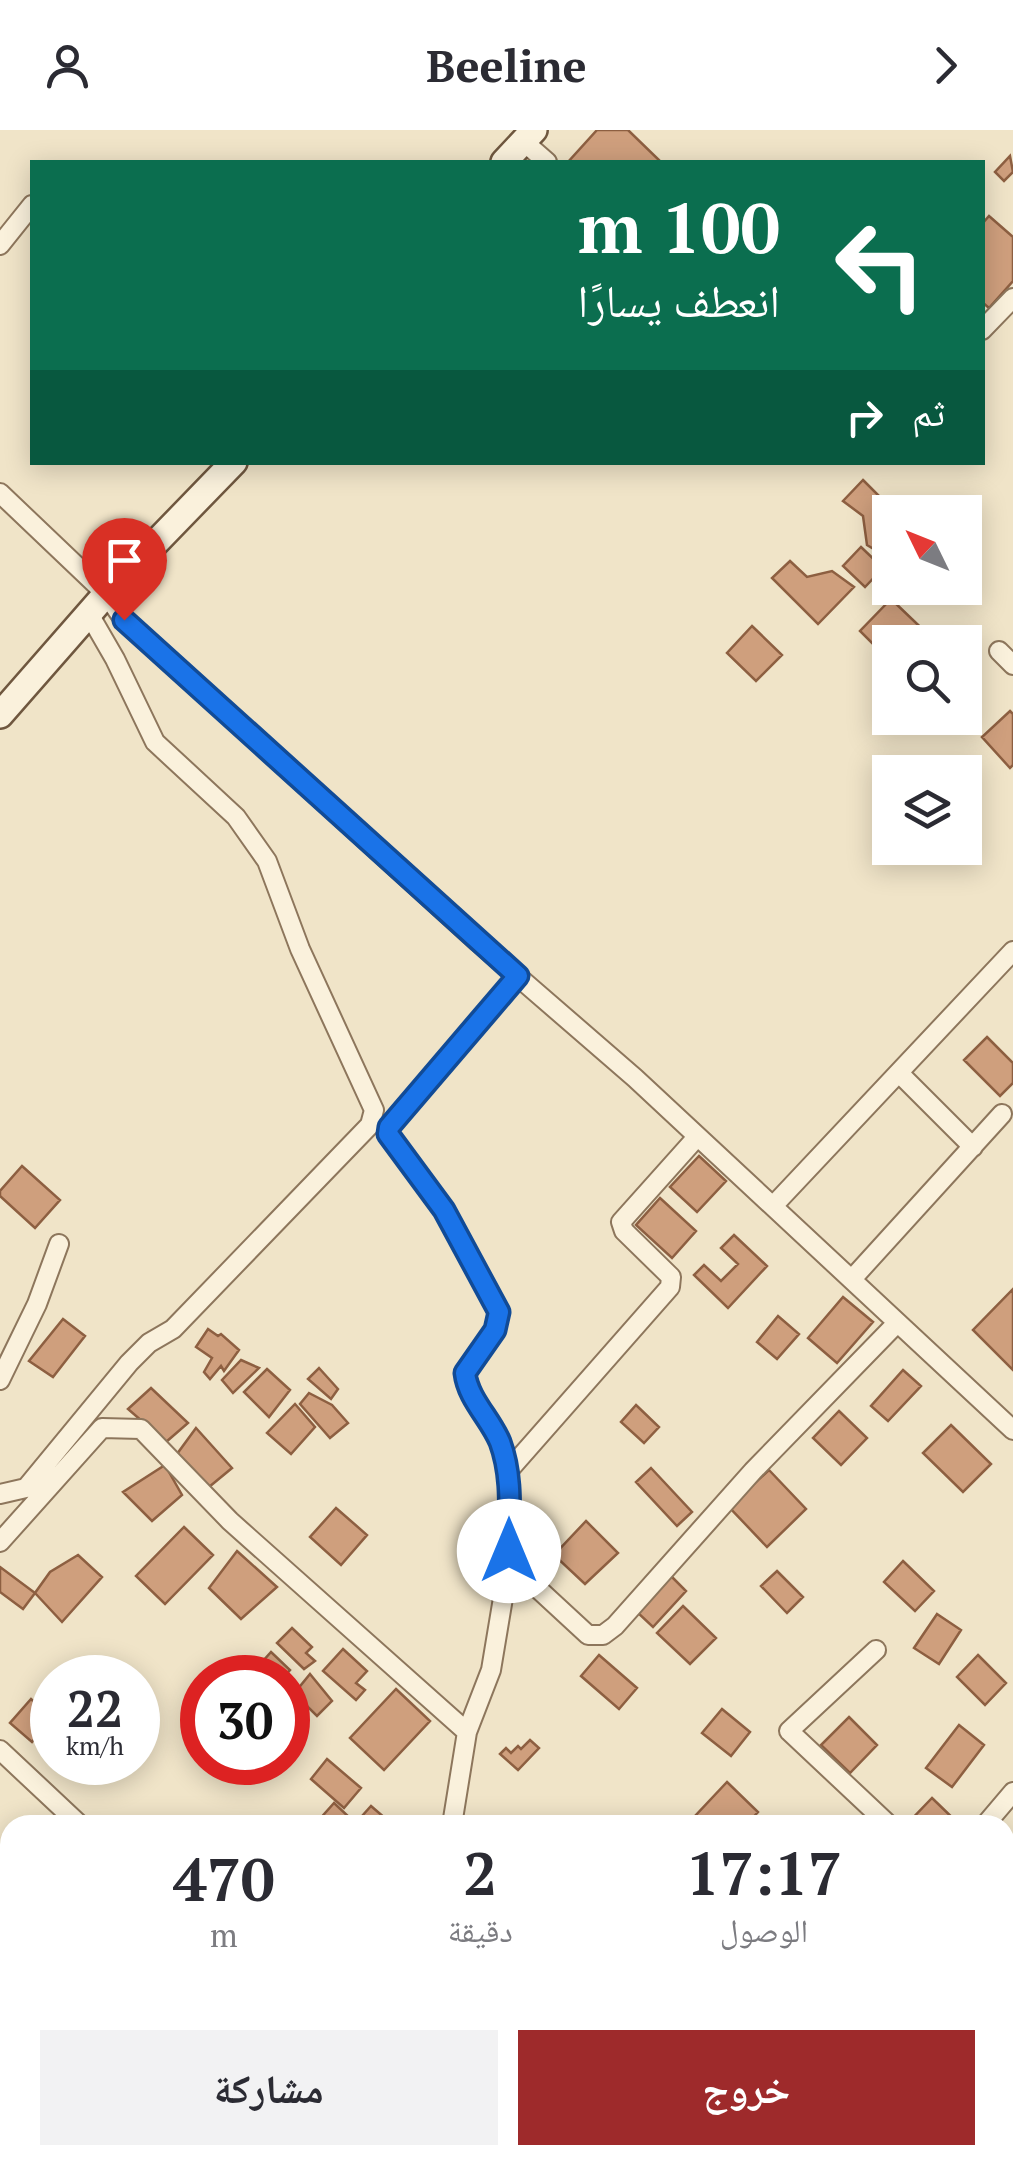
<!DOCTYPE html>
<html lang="ar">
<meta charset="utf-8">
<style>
:root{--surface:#fff;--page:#f2f2f3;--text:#2b2b33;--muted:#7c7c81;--accent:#9e2a2b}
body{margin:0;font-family:"PT Serif","Noto Naskh Arabic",serif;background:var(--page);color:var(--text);direction:rtl;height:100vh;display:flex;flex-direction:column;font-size:38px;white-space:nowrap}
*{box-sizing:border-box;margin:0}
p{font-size:32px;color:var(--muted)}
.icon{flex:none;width:55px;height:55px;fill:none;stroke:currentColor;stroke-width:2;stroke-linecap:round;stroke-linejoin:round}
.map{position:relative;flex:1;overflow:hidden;direction:ltr}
.panel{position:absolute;left:0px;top:1685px;width:1015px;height:350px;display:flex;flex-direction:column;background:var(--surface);border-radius:30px 30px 0 0;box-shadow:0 5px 25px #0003;direction:rtl}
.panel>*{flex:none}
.banner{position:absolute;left:30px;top:30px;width:955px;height:305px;border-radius:0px;box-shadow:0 5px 25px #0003;direction:rtl;background:#0b6e4f;color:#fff;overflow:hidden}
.needle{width:65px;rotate:313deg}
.fabs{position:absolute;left:872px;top:365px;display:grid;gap:20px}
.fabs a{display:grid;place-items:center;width:110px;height:110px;border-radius:0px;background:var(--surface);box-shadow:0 5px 25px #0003;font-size:50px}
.speed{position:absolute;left:30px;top:1525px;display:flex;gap:20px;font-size:50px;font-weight:700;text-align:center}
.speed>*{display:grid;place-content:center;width:130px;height:130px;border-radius:50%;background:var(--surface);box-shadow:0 5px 25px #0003;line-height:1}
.speed small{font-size:25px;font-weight:400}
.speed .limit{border:15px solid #d22;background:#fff;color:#111}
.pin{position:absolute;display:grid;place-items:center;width:85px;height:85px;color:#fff;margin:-102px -42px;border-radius:50% 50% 50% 0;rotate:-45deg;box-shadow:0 0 10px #0007}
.pin .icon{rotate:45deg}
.me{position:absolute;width:110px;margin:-55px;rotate:0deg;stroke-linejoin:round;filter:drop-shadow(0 0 8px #0008)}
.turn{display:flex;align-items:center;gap:35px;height:210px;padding:0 40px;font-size:45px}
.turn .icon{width:130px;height:130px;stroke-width:2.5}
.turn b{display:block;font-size:70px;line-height:85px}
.then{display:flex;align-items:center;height:95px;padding:0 40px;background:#0003;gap:20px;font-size:38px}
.eta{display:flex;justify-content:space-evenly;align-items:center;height:170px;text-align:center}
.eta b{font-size:60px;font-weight:800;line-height:70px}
.cta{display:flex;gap:20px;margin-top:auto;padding:20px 40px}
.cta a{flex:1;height:115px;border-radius:0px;background:var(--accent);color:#fff;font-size:40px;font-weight:800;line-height:115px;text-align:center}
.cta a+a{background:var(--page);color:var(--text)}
header{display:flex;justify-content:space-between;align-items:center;height:130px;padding:0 40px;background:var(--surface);font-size:45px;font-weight:800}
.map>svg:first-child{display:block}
.building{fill:#cf9f7d;stroke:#8d5f41;stroke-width:2.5}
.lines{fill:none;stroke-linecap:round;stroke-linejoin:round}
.street-casing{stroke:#8d765c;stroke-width:22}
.secondary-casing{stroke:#6f573f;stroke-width:30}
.street{stroke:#faf1dc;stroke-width:18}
.secondary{stroke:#faf1dc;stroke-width:25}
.route-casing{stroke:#114b97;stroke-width:25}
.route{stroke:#1a73e8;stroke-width:18}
</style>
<header><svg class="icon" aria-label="forward" viewBox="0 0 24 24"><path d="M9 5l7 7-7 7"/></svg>Beeline<svg class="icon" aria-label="person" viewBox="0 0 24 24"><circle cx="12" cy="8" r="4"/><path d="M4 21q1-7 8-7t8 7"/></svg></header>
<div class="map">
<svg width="1013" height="2035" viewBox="0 0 1013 2035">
<rect width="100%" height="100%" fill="#f0e4c8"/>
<!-- building -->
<path class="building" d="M597,0H628L661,32H568Z
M1010,26L1013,42L1004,51L995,42Z
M989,86L1013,107V151L989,178L982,172V94Z
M863,350L895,382H890V418L882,424L867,415L863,386L843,371Z
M861,417L883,438L865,457L843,436Z
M790,431L807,447L832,441L854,457L818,494L772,448Z
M891,469L936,512H890V531L860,501Z
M752,496L782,525L756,551L727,523Z
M1010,581L1013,584V635L1010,638L982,607Z
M987,907L1013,933V953L1000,966L964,930Z
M699,1026L726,1051L697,1082L670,1057Z
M22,1036L60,1070L35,1098L0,1066V1061Z
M660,1068L696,1101L672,1128L636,1095Z
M734,1105L767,1136L728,1178L694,1145L704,1135L721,1151L738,1134L721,1118Z
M1013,1159V1240L973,1200Z
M843,1167L873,1192L837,1233L808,1208Z
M778,1186L799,1204L777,1229L757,1212Z
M63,1189L85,1206L53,1247L29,1231Z
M208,1199L218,1206L221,1204L239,1220L224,1241L221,1236L210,1249L204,1242L212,1228L196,1217Z
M241,1230L259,1238L233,1263L222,1250Z
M319,1238L338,1259L331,1269L308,1249Z
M267,1239L290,1260L269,1287L244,1262Z
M903,1240L921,1256L888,1291L871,1276Z
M151,1258L188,1293L166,1312L128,1279Z
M309,1263L332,1275L348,1293L330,1308L300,1274Z
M295,1274L315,1297L291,1324L267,1303Z
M636,1275L659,1297L644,1313L621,1292Z
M839,1281L867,1308L841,1335L813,1308Z
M951,1295L991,1334L963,1362L923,1323Z
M196,1298L232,1338L209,1357L177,1324Z
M165,1335L182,1365L152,1391L123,1362Z
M651,1338L692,1382L677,1396L636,1352Z
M769,1340L806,1379L767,1417L729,1377Z
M336,1378L367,1405L341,1435L310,1407Z
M586,1391L618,1423L585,1454L554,1425Z
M184,1397L213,1425L165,1474L136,1446Z
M237,1421L277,1457L241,1489L209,1458Z
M78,1425L102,1447L62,1492L35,1463L50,1442Z
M903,1431L934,1461L915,1481L884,1452Z
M0,1437L35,1463L23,1479L0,1462Z
M777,1441L803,1467L787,1483L761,1456Z
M671,1446L686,1461L653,1497L637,1482Z
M683,1476L716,1508L690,1534L657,1503Z
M937,1484L961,1500L939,1534L914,1518Z
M292,1498L312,1517L306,1523L315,1531L304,1539L277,1513Z
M343,1519L367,1541L356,1553L365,1560L356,1570L323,1541Z
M271,1522L290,1540L283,1548L263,1531Z
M599,1525L637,1558L619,1579L581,1546Z
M978,1525L1006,1553L985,1575L957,1547Z
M243,1527L263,1544L260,1548H234L240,1540L236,1536Z
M310,1544L332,1571L317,1586L305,1574L298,1581L288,1571Z
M396,1559L430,1591L384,1640L350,1608Z
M31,1569L52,1588L32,1612L10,1593Z
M722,1579L750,1602L731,1626L702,1603Z
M849,1587L877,1615L850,1643L821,1615Z
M959,1595L984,1615L952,1657L926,1638Z
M530,1610L539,1618L518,1640L500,1624L506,1618L511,1623L518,1616L521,1619Z
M327,1629L361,1658L344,1678L311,1649Z
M727,1652L758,1682L746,1695H706L696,1685Z
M932,1668L960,1695H906Z
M334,1673L349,1687L342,1695H322L318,1691Z
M371,1676L393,1695H354Z
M1005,1721L1013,1729V1818L1005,1827Z
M3,2003L10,2009V2025H69L80,2035H3L7,2031L0,2025Z
M153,2025H193L204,2035H154L156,2032L151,2027Z
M866,2025H913L903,2035H876Z"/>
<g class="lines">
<!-- street casing -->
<g class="street-casing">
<path id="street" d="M523,11L547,32
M0,115L32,75
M982,200L1013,168
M0,363L106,464L124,490L478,812L635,948L1013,1300
M999,521L1013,535
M518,846L389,997L388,1005L444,1080L499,1182L495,1200L465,1243C468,1270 491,1289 500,1313C514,1351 508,1392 509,1432L588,1505H603L615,1496L753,1341L897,1193
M899,943L973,1017
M773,1076L1013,821
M852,1149L1002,984
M0,1250L37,1174L59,1114
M509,1340L670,1157L671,1147L624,1101L621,1092L697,1007
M0,1364L26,1358L129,1233L149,1213L173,1199L370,995L374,980L300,819L267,731L236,687L155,612L115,529L89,484
M0,1412L102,1298L141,1299L230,1391L467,1602L491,1540L509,1432
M876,1520L789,1601L889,1695
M0,1620L80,1695
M452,1695L467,1602
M985,1695L1013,1662
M511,2025L520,2035
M813,2025L823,2035
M675,2035L684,2025"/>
</g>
<!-- secondary casing -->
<g class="secondary-casing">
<path id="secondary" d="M504,32L534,0
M0,585L106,464L234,332"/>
</g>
<!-- street -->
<use href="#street" class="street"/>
<!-- secondary -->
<use href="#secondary" class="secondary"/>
</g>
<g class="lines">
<!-- route casing -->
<g class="route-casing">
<path id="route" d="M124,490L518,846L389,997L388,1004L444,1080L499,1182L495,1200L465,1243C468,1269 490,1288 500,1312C513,1347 509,1384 509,1421"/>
</g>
<!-- route -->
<use href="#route" class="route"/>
</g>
</svg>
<div class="fabs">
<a><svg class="needle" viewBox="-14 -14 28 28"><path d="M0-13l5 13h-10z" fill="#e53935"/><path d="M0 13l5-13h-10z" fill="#7c7c81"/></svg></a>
<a><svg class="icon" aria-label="search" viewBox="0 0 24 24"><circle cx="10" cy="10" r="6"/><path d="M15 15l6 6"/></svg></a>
<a><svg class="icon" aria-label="layers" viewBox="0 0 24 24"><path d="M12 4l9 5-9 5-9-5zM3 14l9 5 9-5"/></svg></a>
</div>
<div class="speed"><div>22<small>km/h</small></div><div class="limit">30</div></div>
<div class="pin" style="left:124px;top:490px;background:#d93025"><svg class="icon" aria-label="arrive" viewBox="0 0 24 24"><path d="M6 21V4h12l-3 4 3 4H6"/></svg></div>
<svg class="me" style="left:509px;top:1421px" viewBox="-20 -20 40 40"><circle r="19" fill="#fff"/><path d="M0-13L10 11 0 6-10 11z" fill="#1a73e8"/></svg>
<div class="banner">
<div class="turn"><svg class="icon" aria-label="left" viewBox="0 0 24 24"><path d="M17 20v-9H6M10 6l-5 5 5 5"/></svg><div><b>100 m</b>انعطف يسارًا</div></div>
<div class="then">ثم<svg class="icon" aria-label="right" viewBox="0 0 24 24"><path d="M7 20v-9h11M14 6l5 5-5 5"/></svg></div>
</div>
<section class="panel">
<div class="eta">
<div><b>17:17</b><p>الوصول</p></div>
<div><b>2</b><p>دقيقة</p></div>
<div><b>470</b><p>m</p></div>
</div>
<div class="cta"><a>خروج</a><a>مشاركة</a></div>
</section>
</div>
